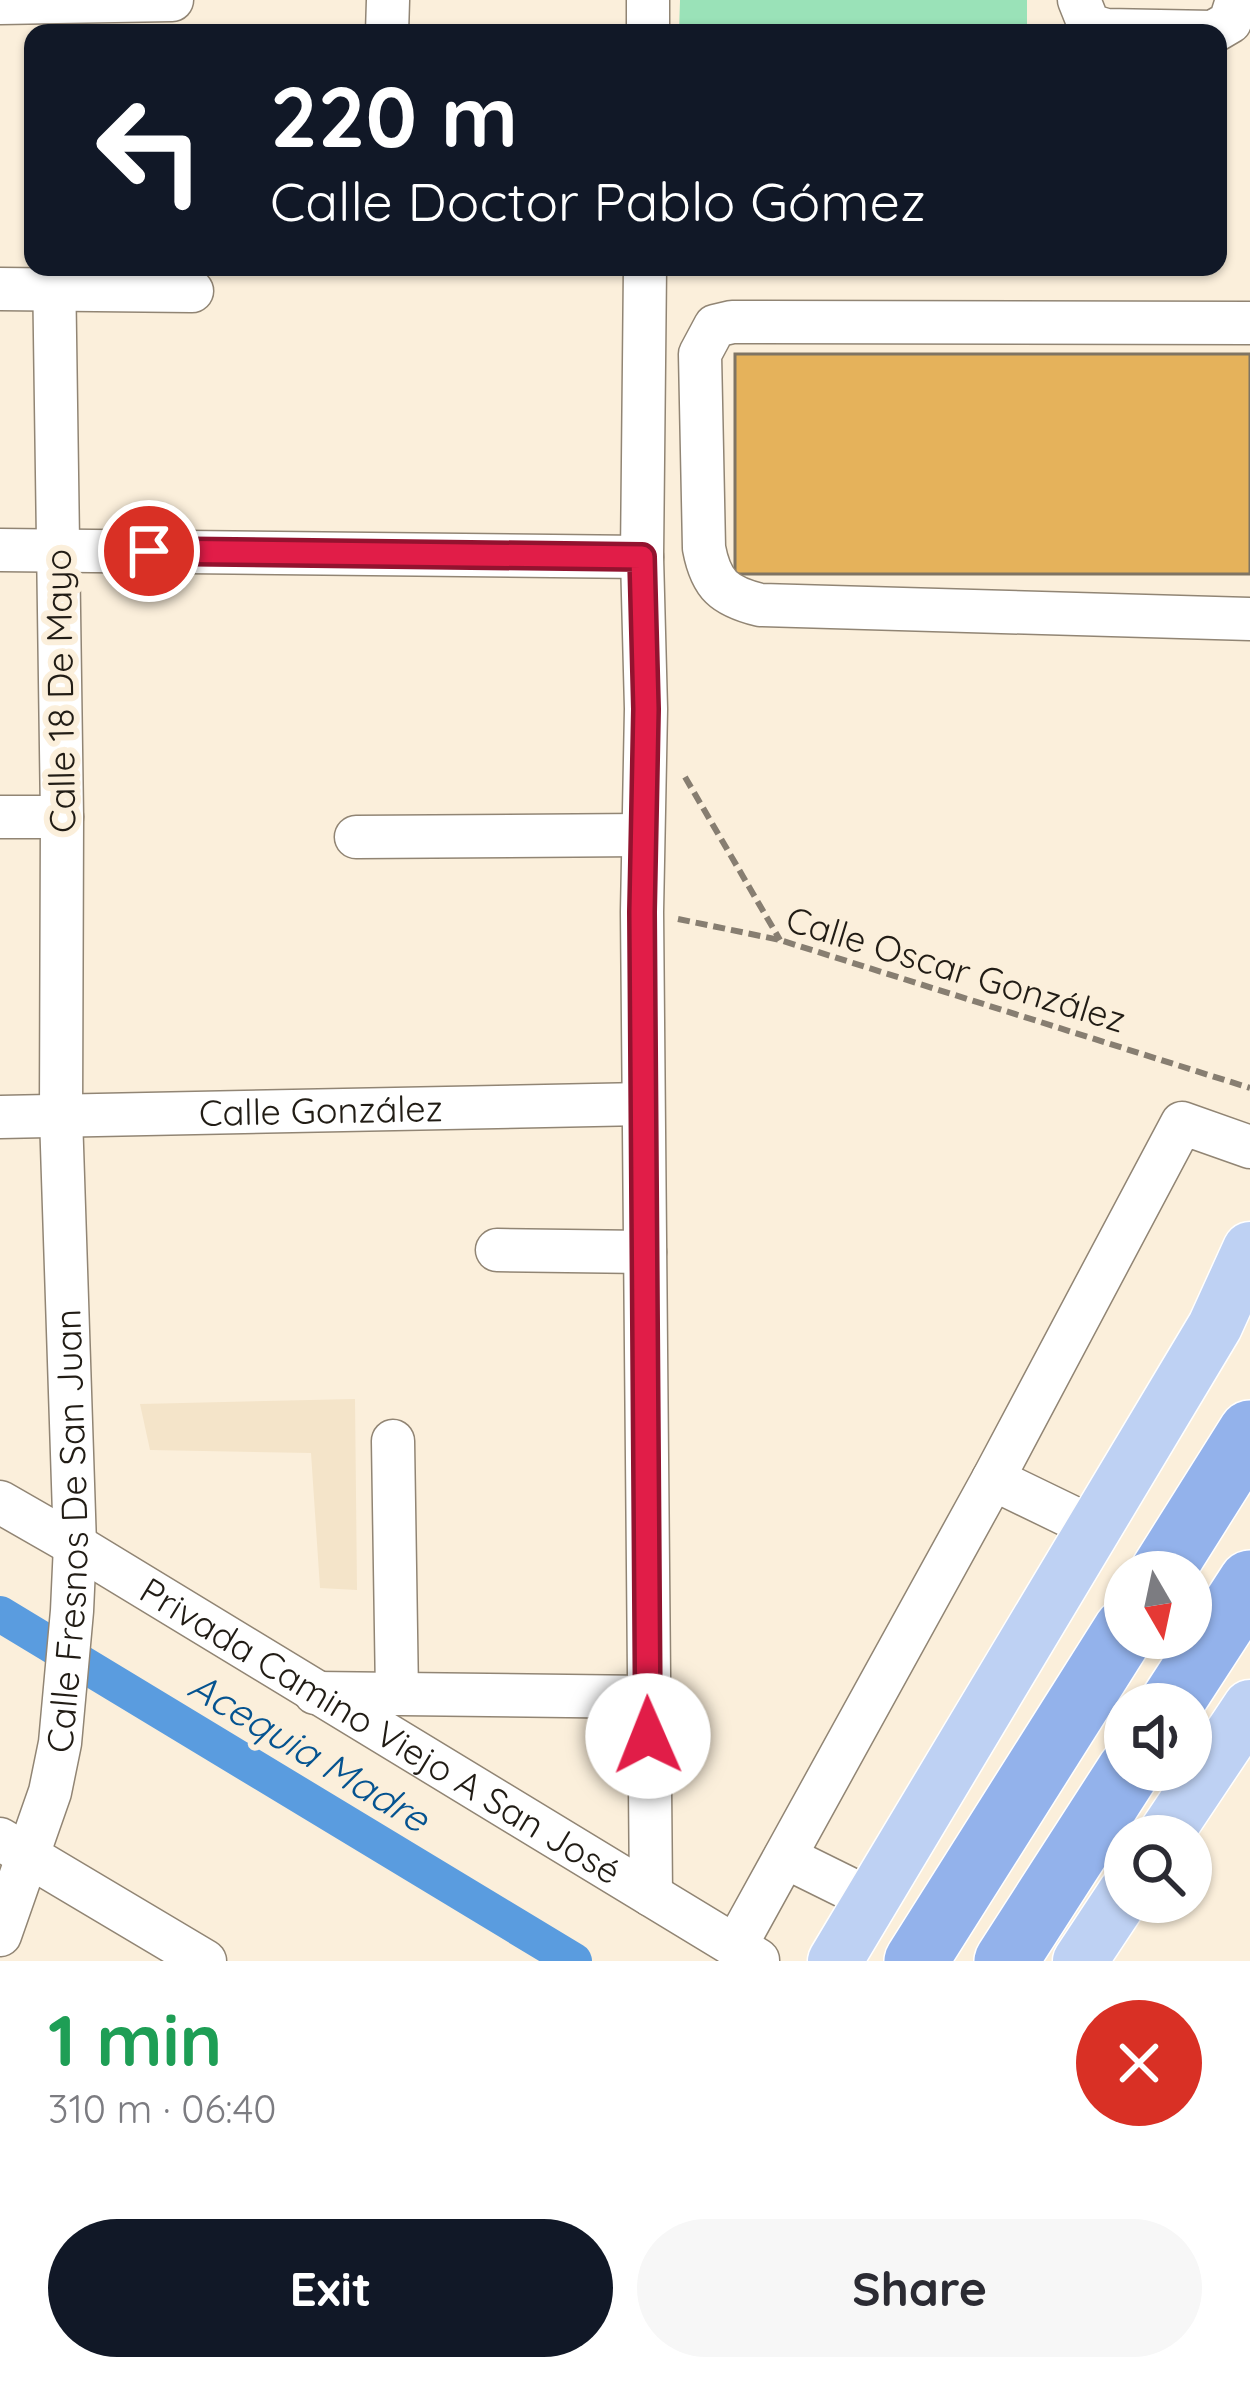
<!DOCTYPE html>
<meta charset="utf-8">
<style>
:root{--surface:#fff;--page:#f7f7f7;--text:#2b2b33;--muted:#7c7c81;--accent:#111827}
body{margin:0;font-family:Quicksand,sans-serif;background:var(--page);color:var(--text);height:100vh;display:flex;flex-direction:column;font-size:45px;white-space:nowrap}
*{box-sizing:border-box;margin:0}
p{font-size:39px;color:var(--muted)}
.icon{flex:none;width:66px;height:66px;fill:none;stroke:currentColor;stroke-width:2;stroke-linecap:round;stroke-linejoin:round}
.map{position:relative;height:1961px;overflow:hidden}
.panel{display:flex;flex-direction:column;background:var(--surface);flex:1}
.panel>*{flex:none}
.banner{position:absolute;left:24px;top:24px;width:1203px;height:252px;border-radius:24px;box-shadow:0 3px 9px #0004;background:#111827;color:#fff;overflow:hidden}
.needle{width:78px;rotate:171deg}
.tools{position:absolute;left:1104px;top:1551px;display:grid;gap:24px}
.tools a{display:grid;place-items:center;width:108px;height:108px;border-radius:50%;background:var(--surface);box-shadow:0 3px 9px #0004;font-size:60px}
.pin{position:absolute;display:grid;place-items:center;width:102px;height:102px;color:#fff;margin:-51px;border:6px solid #fff;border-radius:50%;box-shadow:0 3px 12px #0007}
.me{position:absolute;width:132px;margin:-66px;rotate:359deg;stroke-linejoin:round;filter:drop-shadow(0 0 9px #0008)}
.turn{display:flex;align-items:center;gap:42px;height:252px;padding:0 48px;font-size:54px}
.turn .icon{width:156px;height:156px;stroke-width:2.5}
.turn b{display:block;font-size:84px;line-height:102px}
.round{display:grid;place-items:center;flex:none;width:126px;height:126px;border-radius:63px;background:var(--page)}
.summary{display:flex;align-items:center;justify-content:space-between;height:204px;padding:0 48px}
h1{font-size:72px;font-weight:800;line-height:90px;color:#1e9e55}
.button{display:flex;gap:24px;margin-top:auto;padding:24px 48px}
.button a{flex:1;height:138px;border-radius:72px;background:var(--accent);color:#fff;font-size:48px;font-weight:800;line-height:138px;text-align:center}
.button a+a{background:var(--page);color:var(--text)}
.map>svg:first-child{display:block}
.built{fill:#f4e4c9}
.green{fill:#9ae2b8}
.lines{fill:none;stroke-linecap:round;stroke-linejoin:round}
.canal{stroke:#5a9cdf;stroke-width:36}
.building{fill:#e5b25b;stroke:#7f7463;stroke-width:3}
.minor-casing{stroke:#918574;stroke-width:45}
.major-casing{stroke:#fff;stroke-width:57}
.highway-casing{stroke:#fff;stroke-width:66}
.path{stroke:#877e71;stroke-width:6;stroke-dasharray:12 6;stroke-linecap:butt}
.minor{stroke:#fff;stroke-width:42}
.major{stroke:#bed1f3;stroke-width:54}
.highway{stroke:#93b2eb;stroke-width:63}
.route-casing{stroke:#92132f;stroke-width:30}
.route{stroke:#e11d48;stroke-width:21}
.labels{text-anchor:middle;stroke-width:12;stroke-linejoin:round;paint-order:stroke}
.street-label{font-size:36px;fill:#211c15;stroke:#fbefdb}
.water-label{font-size:39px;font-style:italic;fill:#055390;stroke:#fbefdb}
</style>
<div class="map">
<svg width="1250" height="1961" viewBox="0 0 1250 1961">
<rect width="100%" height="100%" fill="#fbefdb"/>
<!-- built -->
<path class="built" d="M355,1399L357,1590L320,1588L311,1453L150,1450L140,1404Z"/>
<!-- green -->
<path class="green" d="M680,0H1027V33H679Z"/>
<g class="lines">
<!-- canal -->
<path class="canal" d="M0,1614L574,1961"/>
</g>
<!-- building -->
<path class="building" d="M735,354H1250V574H735Z"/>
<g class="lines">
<!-- minor casing -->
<g class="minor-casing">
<g id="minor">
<path d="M1079,0L1089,25L1106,30L1213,32L1230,22L1237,0"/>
<path d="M0,3L172,0"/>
<path d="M387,33L388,0"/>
<path d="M648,33V0"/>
<path d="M645,267L642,557L646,709L642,912L651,1895"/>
<path d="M0,289L192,291"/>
<path d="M1250,323L732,322L715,326L700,354L704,548C711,585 724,596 760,605L1250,619"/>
<path d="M0,550L642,557"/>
<path d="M0,817H62"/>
<path d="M356,837L643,835"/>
<path id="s1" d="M0,1117L643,1104"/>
<path d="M497,1250L645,1252"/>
<path d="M393,1441L397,1694"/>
<path d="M993,1479L1094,1528"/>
<path id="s2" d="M0,1502L75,1545L758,1960"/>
<path d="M315,1693L647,1697"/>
<path d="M0,1839L205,1961"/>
<path d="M785,1857L872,1900"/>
<path id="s3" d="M0,1935L50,1792L60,1743L72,1611L75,1545L61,1116L62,817L54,267"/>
<path d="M735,1947L993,1479L1182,1123L1250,1147"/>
</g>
</g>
<!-- major casing -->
<g class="major-casing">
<path id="major" d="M1164,1836L1250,1707
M835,1961L1215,1326L1250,1249
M1080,1961L1125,1893"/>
</g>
<!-- highway casing -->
<g class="highway-casing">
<path id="highway" d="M1162,1572L1250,1432
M1171,1704L1250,1582
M916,1961L1125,1630
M1006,1961L1129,1770"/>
</g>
<!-- path -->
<path class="path" d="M685,777L780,940
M678,919L780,940L1250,1088"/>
<!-- minor -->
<use href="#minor" class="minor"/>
<!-- major -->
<use href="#major" class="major"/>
<!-- highway -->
<use href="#highway" class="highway"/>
</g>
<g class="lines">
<!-- route casing -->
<g class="route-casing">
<path id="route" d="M149,551L642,557L646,709L642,912L648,1736"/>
</g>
<!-- route -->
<use href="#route" class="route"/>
</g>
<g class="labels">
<!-- street labels -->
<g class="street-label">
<text transform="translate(60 691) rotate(-91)" y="13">Calle 18 De Mayo</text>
<text transform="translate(956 969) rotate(17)" y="13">Calle Oscar González</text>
<text dy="13" stroke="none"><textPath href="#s1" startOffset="321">Calle González</textPath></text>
<text dy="13" stroke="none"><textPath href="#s3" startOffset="414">Calle Fresnos De San Juan</textPath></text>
<text dy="13" stroke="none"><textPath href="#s2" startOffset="444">Privada Camino Viejo A San José</textPath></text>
</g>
<!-- water labels -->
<g class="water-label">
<text transform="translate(309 1752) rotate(31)" y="14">Acequia Madre</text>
</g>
</g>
</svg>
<div class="tools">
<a><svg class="needle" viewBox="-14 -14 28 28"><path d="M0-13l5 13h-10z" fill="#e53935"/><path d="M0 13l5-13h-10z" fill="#7c7c81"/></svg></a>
<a><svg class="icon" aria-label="sound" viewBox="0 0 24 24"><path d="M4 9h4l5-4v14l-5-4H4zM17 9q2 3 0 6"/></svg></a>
<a><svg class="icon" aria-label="search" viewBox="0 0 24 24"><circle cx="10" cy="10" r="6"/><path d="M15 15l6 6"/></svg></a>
</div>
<div class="pin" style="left:149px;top:551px;background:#d93025"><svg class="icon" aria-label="arrive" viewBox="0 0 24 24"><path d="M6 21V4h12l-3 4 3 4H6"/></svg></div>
<svg class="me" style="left:648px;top:1736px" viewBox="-20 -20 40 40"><circle r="19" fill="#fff"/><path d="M0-13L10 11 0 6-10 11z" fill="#e11d48"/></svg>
<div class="banner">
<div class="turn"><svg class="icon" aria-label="left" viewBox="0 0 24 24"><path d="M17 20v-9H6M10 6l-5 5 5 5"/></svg><div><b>220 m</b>Calle Doctor Pablo Gómez</div></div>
</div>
</div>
<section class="panel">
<div class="summary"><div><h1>1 min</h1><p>310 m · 06:40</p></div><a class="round" style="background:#d93025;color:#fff"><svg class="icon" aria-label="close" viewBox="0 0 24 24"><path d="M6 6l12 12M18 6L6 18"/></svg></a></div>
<div class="button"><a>Exit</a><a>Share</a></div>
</section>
